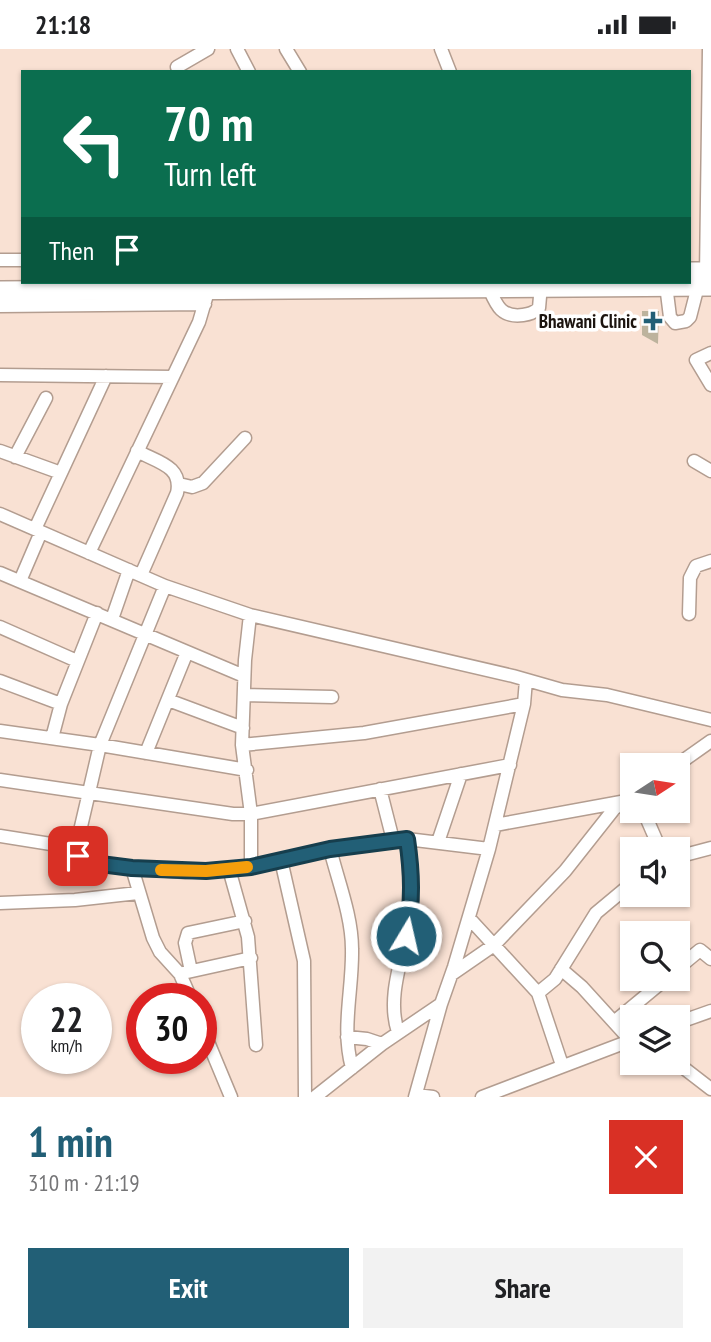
<!DOCTYPE html>
<meta charset="utf-8">
<style>
:root{--surface:#fff;--page:#f2f2f2;--text:#202124;--muted:#757577;--accent:#225f76}
body{margin:0;font-family:"PT Sans Narrow",sans-serif;background:var(--page);color:var(--text);height:100vh;display:flex;flex-direction:column;font-size:26px;white-space:nowrap}
*{box-sizing:border-box;margin:0}
p{font-size:23px;color:var(--muted)}
.icon{flex:none;width:38px;height:38px;fill:none;stroke:currentColor;stroke-width:2;stroke-linecap:round;stroke-linejoin:round}
.map{position:relative;height:1048px;overflow:hidden}
.details{display:flex;flex-direction:column;background:var(--surface);flex:1}
.details>*{flex:none}
.banner{position:absolute;left:21px;top:21px;width:670px;height:214px;border-radius:0px;box-shadow:0 2px 5px #0004;background:#0b6e4f;color:#fff;overflow:hidden}
.needle{width:46px;rotate:78deg}
.buttons{position:absolute;left:620px;top:704px;display:grid;gap:14px}
.buttons a{display:grid;place-items:center;width:70px;height:70px;border-radius:0px;background:var(--surface);box-shadow:0 2px 5px #0004;font-size:35px}
.speed{position:absolute;left:21px;top:934px;display:flex;gap:14px;font-size:35px;font-weight:700;text-align:center}
.speed>*{display:grid;place-content:center;width:91px;height:91px;border-radius:50%;background:var(--surface);box-shadow:0 2px 5px #0004;line-height:1}
.speed small{font-size:18px;font-weight:400}
.speed .limit{border:10px solid #d22;background:#fff;color:#111}
.pin{position:absolute;display:grid;place-items:center;width:60px;height:60px;color:#fff;margin:-30px;border-radius:14px;box-shadow:0 4px 10px #0006}
.me{position:absolute;width:77px;margin:-38px;rotate:9deg;stroke-linejoin:round;filter:drop-shadow(0 0 5px #0008)}
.turn{display:flex;align-items:center;gap:24px;height:147px;padding:0 28px;font-size:32px}
.turn .icon{width:91px;height:91px;stroke-width:2.5}
.turn b{display:block;font-size:49px;line-height:60px}
.then{display:flex;align-items:center;height:66px;padding:0 28px;background:#0003;gap:14px;font-size:26px}
.round{display:grid;place-items:center;flex:none;width:74px;height:74px;border-radius:0px;background:var(--page)}
.head{display:flex;align-items:center;justify-content:space-between;height:119px;padding:0 28px}
h1{font-size:42px;font-weight:600;line-height:52px;color:var(--accent)}
.button{display:flex;gap:14px;margin-top:auto;padding:14px 28px}
.button a{flex:1;height:80px;border-radius:0px;background:var(--accent);color:#fff;font-size:28px;font-weight:600;line-height:80px;text-align:center}
.button a+a{background:var(--page);color:var(--text)}
.status{display:flex;justify-content:space-between;align-items:center;height:49px;padding:0 35px;background:var(--surface);direction:ltr}
.status svg{height:19px;fill:currentColor}
.map>svg:first-child{display:block}
.building{fill:#bdb39d}
.lines{fill:none;stroke-linecap:round;stroke-linejoin:round}
.minor-casing{stroke:#b39d90;stroke-width:15}
.highway-casing{stroke:#b39d90;stroke-width:22}
.minor{stroke:#fff;stroke-width:12}
.highway{stroke:#fff;stroke-width:19}
.route-casing{stroke:#163e4d;stroke-width:18}
.route{stroke:#225f76;stroke-width:12}
.slow{stroke:#f59e0b;stroke-width:12}
.poi-dot{fill:#225f76;stroke:#fff;stroke-width:2.5}
.labels{text-anchor:middle;stroke-width:7;stroke-linejoin:round;paint-order:stroke}
.poi-label{font-size:19px;font-weight:bold;fill:#1c140f;stroke:#fff;text-anchor:end}
</style>
<div class="status"><b>21:18</b><svg viewBox="0 0 49 12"><path d="M0 12V9h3v3zM5 12V6h3v6zM10 12V3h3v9zM15 12V0h3v12zM26 1h20v11H26zM47 4h2v5h-2z"/></svg></div>
<div class="map">
<svg width="711" height="1048" viewBox="0 0 711 1048">
<rect width="100%" height="100%" fill="#f9e1d3"/>
<!-- building -->
<path class="building" d="M642,262H659L658,295L642,286Z"/>
<g class="lines">
<!-- minor casing -->
<g class="minor-casing">
<path id="minor" d="M237,0L249,23
M286,0L300,23
M441,0L450,23
M177,18L208,0
M0,211H23
M706,227L709,0
M666,236L670,268L675,274L686,272L690,268L699,233
M488,237C496,255 500,269 523,266C530,265 533,264 539,259L541,236
M0,257L205,255
M711,304L696,311L711,336
M0,326L173,328
M0,402L61,424
M137,402C157,413 183,417 177,444L141,526
M15,408L46,349
M694,412L711,422
M179,435L192,438L203,434L245,389
M0,465L165,537L250,566L513,627L562,641L607,646L711,671
M35,480L106,327
M89,504L199,273L209,239
M0,524L244,627
M20,532L41,483
M165,537L100,696L247,721
M689,565L690,529L696,517L711,512
M112,570L129,521
M0,578L77,612
M0,632L61,655
M244,646L332,648
M168,651L243,679
M0,682L100,696L76,799L78,807L85,813L132,819L185,823L251,818
M52,689L61,655L97,564
M242,696L245,611L250,566
M146,704L187,603
M677,716L711,692
M0,731L233,765H251L510,716
M380,740L393,791
M643,761L660,800
M495,776L621,753
M0,787L76,799
M438,793L461,725
M330,800C338,832 352,867 352,900C353,940 341,979 352,1019
M489,800L407,790L330,800L251,818V765L242,696L364,684L524,655
M677,808L711,799
M281,811L304,912L305,1048
M132,819L153,889L160,903L180,925L191,950
M229,820L248,888L256,996
M0,854L75,851L138,844
M469,869L538,944L562,1016
M561,920L582,938L632,993
M677,920L700,901L711,910
M191,922L185,894L188,884L245,872
M183,924L251,909
M452,925L494,896L565,822L614,760L632,747
M538,944L555,930L596,864L632,834
M615,972L667,929
M677,974L711,962
M201,976L231,1048
M398,983C385,944 407,900 411,860C414,836 410,814 407,790
M347,988L367,990L382,995
M676,1013L711,1040
M416,1046L433,1048
M315,1048L382,995L441,955
M415,1048L441,955L454,918L489,800L524,655L526,631
M482,1048L632,991"/>
</g>
<!-- highway casing -->
<g class="highway-casing">
<path id="highway" d="M690,223H711
M0,242L711,237"/>
</g>
<!-- minor -->
<use href="#minor" class="minor"/>
<!-- highway -->
<use href="#highway" class="highway"/>
</g>
<g class="lines">
<!-- route casing -->
<g class="route-casing">
<path id="route" d="M78,807L85,813L132,819L206,822L251,818L330,800L407,790C412,824 413,853 406,887"/>
</g>
<!-- route -->
<use href="#route" class="route"/>
<!-- slow -->
<path class="slow" d="M161,821L206,822L247,818"/>
</g>
<!-- markers -->
<path class="poi-dot" d="M649.5 261.5h7v7h7v7h-7v7h-7v-7h-7v-7h7z"/>
<g class="labels">
<!-- poi labels -->
<g class="poi-label">
<text x="637" y="279">Bhawani Clinic</text>
</g>
</g>
</svg>
<div class="buttons">
<a><svg class="needle" viewBox="-14 -14 28 28"><path d="M0-13l5 13h-10z" fill="#e53935"/><path d="M0 13l5-13h-10z" fill="#757577"/></svg></a>
<a><svg class="icon" aria-label="sound" viewBox="0 0 24 24"><path d="M4 9h4l5-4v14l-5-4H4zM17 9q2 3 0 6"/></svg></a>
<a><svg class="icon" aria-label="search" viewBox="0 0 24 24"><circle cx="10" cy="10" r="6"/><path d="M15 15l6 6"/></svg></a>
<a><svg class="icon" aria-label="layers" viewBox="0 0 24 24"><path d="M12 4l9 5-9 5-9-5zM3 14l9 5 9-5"/></svg></a>
</div>
<div class="speed"><div>22<small>km/h</small></div><div class="limit">30</div></div>
<div class="pin" style="left:78px;top:807px;background:#d93025"><svg class="icon" aria-label="arrive" viewBox="0 0 24 24"><path d="M6 21V4h12l-3 4 3 4H6"/></svg></div>
<svg class="me" style="left:406px;top:887px" viewBox="-20 -20 40 40"><circle r="17" fill="#225f76" stroke="#fff" stroke-width="3"/><path d="M0-11L8 9 0 5-8 9z" fill="#fff"/></svg>
<div class="banner">
<div class="turn"><svg class="icon" aria-label="left" viewBox="0 0 24 24"><path d="M17 20v-9H6M10 6l-5 5 5 5"/></svg><div><b>70 m</b>Turn left</div></div>
<div class="then">Then<svg class="icon" aria-label="arrive" viewBox="0 0 24 24"><path d="M6 21V4h12l-3 4 3 4H6"/></svg></div>
</div>
</div>
<section class="details">
<div class="head"><div><h1>1 min</h1><p>310 m · 21:19</p></div><a class="round" style="background:#d93025;color:#fff"><svg class="icon" aria-label="close" viewBox="0 0 24 24"><path d="M6 6l12 12M18 6L6 18"/></svg></a></div>
<div class="button"><a>Exit</a><a>Share</a></div>
</section>
